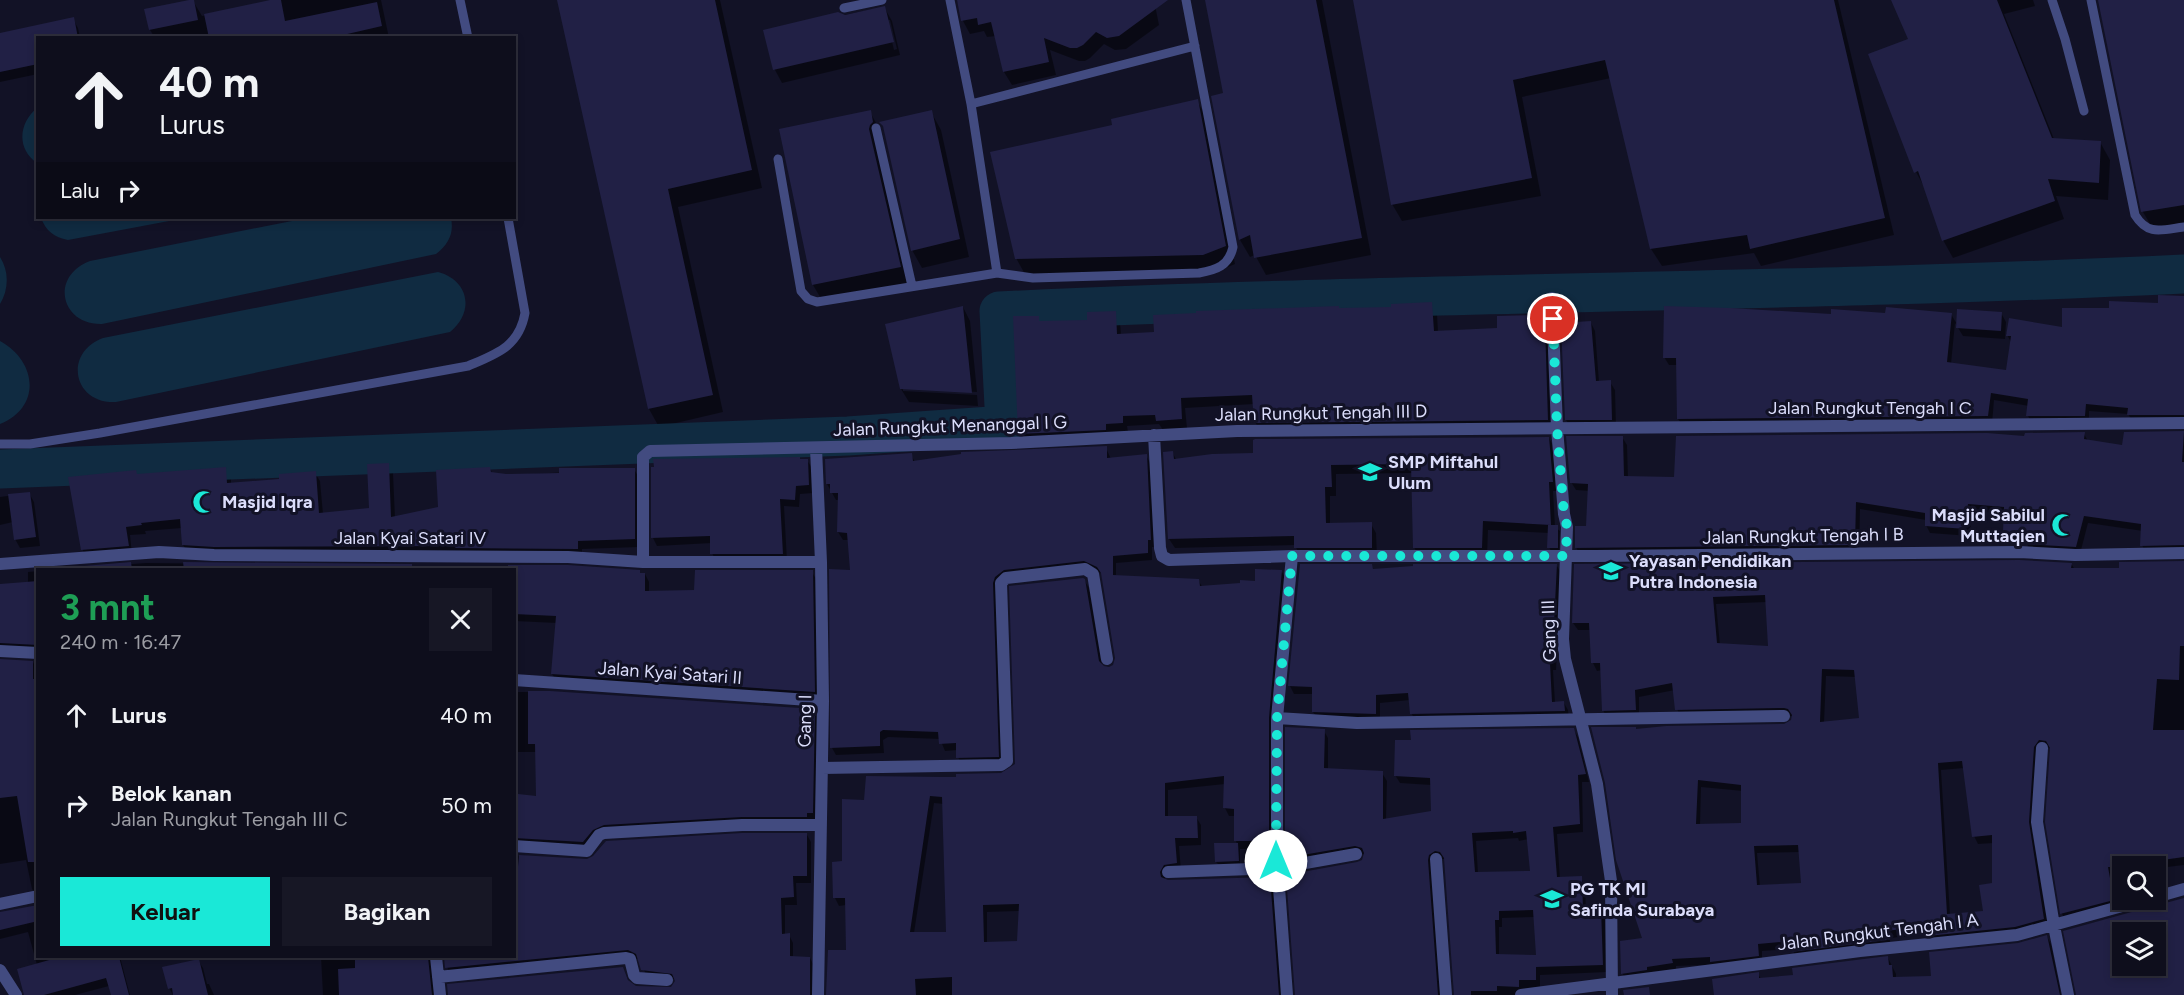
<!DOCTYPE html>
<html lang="id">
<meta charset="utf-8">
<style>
:root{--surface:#0e0e1c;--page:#171725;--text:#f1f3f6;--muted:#9b9ca3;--line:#2e2e3b;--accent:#1ae8d7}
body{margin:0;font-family:Figtree,sans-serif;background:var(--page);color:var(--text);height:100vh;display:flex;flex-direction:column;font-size:22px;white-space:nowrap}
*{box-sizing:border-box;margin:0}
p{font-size:20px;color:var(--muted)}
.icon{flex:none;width:33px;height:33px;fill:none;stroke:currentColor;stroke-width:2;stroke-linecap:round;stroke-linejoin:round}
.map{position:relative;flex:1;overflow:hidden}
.details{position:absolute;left:36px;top:568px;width:480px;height:390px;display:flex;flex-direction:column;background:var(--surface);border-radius:0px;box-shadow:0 3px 9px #0003,0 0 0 2px var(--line)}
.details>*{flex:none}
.guide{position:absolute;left:36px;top:36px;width:480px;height:183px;border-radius:0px;box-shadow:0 3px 9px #0003,0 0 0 2px var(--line);background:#0e0e1c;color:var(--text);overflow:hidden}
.controls{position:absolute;left:2112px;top:856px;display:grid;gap:12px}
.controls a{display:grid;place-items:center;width:54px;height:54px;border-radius:0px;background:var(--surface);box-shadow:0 3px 9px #0003,0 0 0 2px var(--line);font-size:30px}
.pin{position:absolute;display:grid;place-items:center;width:51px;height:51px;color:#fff;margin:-26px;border:3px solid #fff;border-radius:50%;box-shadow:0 2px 6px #0007}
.me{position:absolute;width:66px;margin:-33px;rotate:0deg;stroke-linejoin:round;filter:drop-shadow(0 0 4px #0008)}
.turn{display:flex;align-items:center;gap:21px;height:126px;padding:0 24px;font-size:27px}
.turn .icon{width:78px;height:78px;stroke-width:2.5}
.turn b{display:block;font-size:42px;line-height:51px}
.then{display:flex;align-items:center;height:57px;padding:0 24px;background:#0003;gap:12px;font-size:22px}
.round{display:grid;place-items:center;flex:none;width:63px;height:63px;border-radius:0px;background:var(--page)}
.headline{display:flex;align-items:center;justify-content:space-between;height:102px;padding:0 24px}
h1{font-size:36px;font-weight:700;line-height:45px;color:#1e9e55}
.action{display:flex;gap:12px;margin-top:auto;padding:12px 24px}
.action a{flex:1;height:69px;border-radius:0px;background:var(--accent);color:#111;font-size:24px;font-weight:700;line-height:69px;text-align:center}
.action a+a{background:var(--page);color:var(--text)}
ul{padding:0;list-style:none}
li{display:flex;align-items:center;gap:18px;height:90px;padding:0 24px}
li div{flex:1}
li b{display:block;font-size:22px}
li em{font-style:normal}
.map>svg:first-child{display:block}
.water{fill:#102b41}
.shadow{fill:#0007;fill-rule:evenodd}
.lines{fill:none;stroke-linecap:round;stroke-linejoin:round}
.river{stroke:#102b41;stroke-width:39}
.building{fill:#212045;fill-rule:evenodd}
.lane{stroke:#424b80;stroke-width:9}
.street{stroke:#424b80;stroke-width:12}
.route{stroke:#1ae8d7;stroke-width:10;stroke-dasharray:0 18}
.labels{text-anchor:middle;stroke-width:6;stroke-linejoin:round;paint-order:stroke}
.street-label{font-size:18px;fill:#dbddfb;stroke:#121226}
.poi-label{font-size:18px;font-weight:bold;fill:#dbddfb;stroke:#121226;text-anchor:start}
</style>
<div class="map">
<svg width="2184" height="995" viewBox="0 0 2184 995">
<rect width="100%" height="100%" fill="#121226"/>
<!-- water -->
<path class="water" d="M37,108V163C16,148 19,123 37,108Z
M41,218H185L68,240C54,237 46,231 41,218Z
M307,218H451C454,233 449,244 436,254L102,324C60,325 50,276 90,261Z
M0,257C9,271 9,289 0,304Z
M438,272C469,280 475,312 450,332L116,402C73,404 63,353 103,338Z
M0,341C37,361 42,407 0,424Z"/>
<!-- shadow -->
<path class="shadow" d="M277,0H381L389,38H155L150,30L146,11L193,1L202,16Z
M559,0H720L762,188L678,207L723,412L659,427L649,409Z
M957,0H1154L1159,25L1126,49L1115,50L1104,44L1090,58L1085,61H1079L1050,50L1056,75L1012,85L1004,72L996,36L987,37L984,31L970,34L963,21Z
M1206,0H1322L1371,255L1266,275L1255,255L1250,257L1240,240L1213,97L1224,94Z
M1354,0H1838L1894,235L1761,266L1754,253L1662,266L1651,249L1611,78L1522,97L1541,196L1402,221L1392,204Z
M1892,0H2033L2035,6L2004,14L2054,139L2100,142L2110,160L2108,200L2056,196L2064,219L1953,258L1943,240L1926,190L1916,172L1910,39Z
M2099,0H2184V226L2153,229L2143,212Z
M884,7L892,21L900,55L782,83L775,70L765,31ZM887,20H890L897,49L894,50Z
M73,19L78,28L80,38H38V74L0,82V39Z
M1197,101L1207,118L1235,264L1214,273L1026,276L1016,258L1114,126Z
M870,112L880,130L910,285L823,302L813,285Z
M931,112L941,130L969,257L922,268L912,250L885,129L881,123Z
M2184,297V422H2133L2128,414L2089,411V423H2032L2028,416L2029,406L1994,400L1992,424L1683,426L1678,419L1677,365H1669L1664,357L1832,316L1951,314L1958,326L2001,313L2006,322L2005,339L1963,336L1955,323L1951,364L2007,371L2011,342L2006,333L2063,328L2110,309L2159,305Z
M1431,304L1437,314L1438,332L1499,330L1537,317L1549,336L1553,429L1261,432L1255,422L1254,404L1185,408L1187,428L1163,430L1159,424L1127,426L1128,432L1025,444L1019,434L1038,317L1041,322L1089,321L1115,312L1120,322L1121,335L1155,333L1339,309L1393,308Z
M963,307L970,321L977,392L903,388V391L977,395L978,406L909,402L901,389Z
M1591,323L1595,331L1599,382H1610L1615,390L1616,427L1571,428L1566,420Z
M2125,433H2184V552L2146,553L2142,545L2143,531L2088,523L2080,554L2030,551L2026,541L2009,539L2005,532L2006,514L1972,511L1970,536L1930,533L1926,525V520L1860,509L1859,553L1580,555L1576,547L1588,528L1590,491L1576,490L1571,482L1622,437L1627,445L1628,478L1676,479L2026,438L2084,434L2088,441L2123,446Z
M1549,438L1554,447L1558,491H1553L1555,527L1560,531L1559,551H1551L1549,547V533L1488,530L1487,557H1419L1414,547L1412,473L1336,474V496H1330V524H1371L1376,533L1377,557H1300L1295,545L1175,548L1169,539L1172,452L1177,461Z
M1106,448L1111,459L1146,455L1150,463L1155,547H1152V560L1116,563V577L1198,580L1203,588L1257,583L1282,572L1286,579L1272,849H1240V865H1219L1216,862L1237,844L1236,841L1235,816H1229L1225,808V784L1168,790V818L1196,817L1201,825V845L1179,846L1181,871L1168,872L1164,880L1168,882L1269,878L1273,886L1282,995H828L848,951L846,905L839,906L835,898L833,863H843L865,802L941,779L1002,775L1016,765L1084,580L1089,588L1102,667L1109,669L1114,666L1117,658L1103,574L1089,568L999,585L1002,764L962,765L958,757V750L945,751L940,739L888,737L883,740L884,753L836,755L832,748L851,571L849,540H843L838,532L839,500H836L827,484L911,455L915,462ZM934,803L944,804L948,933H914ZM1020,911L1019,943L987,944V912Z
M807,460L812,468L813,493L800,494L799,507L784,506L787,561H716L712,553V543L657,546L653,538L801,461Z
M388,465L393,473L395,518L440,508L490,468L492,473L506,475L634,469L639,478V547L582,549V557L188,553L183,545L182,528L145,531L146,534L130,535L132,554L87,558L82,549L136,471L138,475L226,469L231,477V484L281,481L315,473L320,481L323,514L371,509Z
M29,493L34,502L40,546L20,548L15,539L13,522L0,525V497Z
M146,563L412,566L414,570H50Z
M2184,563V865L2159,868L2163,895L2156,900V867H2122V900L2066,921L2062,914L2047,822L2052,749L2047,747L2037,756L2032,831L2048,927L1934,943L1929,934L1890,938V947L1797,959L1792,949L1762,951V963L1676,966V971L1627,981L1622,973L1644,939L1637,730L1785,726L1792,721L1793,716L1681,717L1677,709L1675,690L1639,697V717L1607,718L1603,710L1602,670L1597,671L1593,663L1591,630H1578L1573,623L1575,566L2072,565L2075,570H2120ZM1767,602L1770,647L1720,645L1716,604ZM1826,676L1856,677L1861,719L1824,723ZM1964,768L1974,836L1978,844L1994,843V885L1984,912L1950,915L1941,770ZM1701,787L1743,791L1742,825L1700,826ZM1800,852L1802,885L1760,887L1757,853Z
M454,566L568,567L645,574L649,582V592L696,591L812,572L816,579L818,699L557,682L552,674L557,623L514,621V570H453Z
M1372,566L1374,571L1557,566L1561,573L1556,670H1553L1555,703H1564L1568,710L1569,719L1416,721L1411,713L1410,700L1380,703V721L1318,719L1313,712L1314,694H1294L1290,686Z
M38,571V651L0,652V586L28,583V572Z
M0,660L33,662L37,670L38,896L32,889L26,860L0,864Z
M514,692H550L814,710L818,718L816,820L608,832L587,850L514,847V797H537V752H514Z
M1287,728L1324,731L1328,738V769L1382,773L1387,781L1386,819L1432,813L1431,785L1400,783L1395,775L1573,729L1578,737L1589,782H1582L1583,832L1557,834L1560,879L1581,878L1585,886L1586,911L1601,909L1605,917L1607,972L1540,975V992L1524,995H1456L1445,859H1436L1441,995H1297L1365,855L1360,853L1291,865L1287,858ZM1518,838L1519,841L1529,839L1532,872L1478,873L1476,841ZM1535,917L1537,957L1499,956V927H1502V918Z
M807,835L811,842V883H796L797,905H785V935H789L793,943V958H810L814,966V995H449L623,968L631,986L667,990L675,986L677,981L674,979L647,977L640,960L631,957L451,975L447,967L446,957H514V856L587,861Z
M2184,899V995H2077L2065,932ZM2122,933H2156V966H2122Z
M38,906V957H120L130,995H112L109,986L75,995H25L37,965L28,932L0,939V913Z
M2047,937L2051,944L2061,995H1715L1758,974L1761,979L1794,976L1888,958L1896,974V979L1932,977L2018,945Z
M321,957H446H436L434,995H323Z
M198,960L203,968L207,984H209L214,995H173L169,988Z"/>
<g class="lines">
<!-- river -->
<path class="river" d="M0,469L848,436L1005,425L999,311C1394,292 1789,293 2184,274"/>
</g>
<!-- building -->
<path class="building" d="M189,0H194L198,20L149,30L144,9Z
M270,0H281L285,21L377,2L382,26L330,38H209L204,14Z
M557,0H715L752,170L668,189L713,395L648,409Z
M957,0H1168L1119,36L1107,38L1096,32L1083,45L1077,48H1070L1044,38L1049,62L1003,72L991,22L978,25L977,18L961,21Z
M1205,0H1316L1362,238L1254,258L1250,235L1239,240L1211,96L1223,93Z
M1353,0H1834L1885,218L1750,249L1747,235L1650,249L1605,60L1513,80L1532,178L1391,205Z
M1891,0H1997L2052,138L2101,141L2099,183L2048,179L2055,201L1942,241L1918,171L1914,173L1868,54L1908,39Z
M2098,0H2184V205L2141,212Z
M885,6L894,42L773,70L763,30L838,12L845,15Z
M74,17L78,38H38V64L0,72V33Z
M1198,99L1226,246L1203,255L1015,259L990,152L1112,125L1111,119Z
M871,110L873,122L870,125L869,129L901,267L812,285L779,129Z
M932,110L960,239L911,251L883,126L879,122Z
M2158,295L2184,296V415H2127L2128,408L2086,404L2085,416H2026L2028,399L1991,393L1988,416L1677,419L1676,358H1663L1664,306L1730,308L1831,314V309L1885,313L1886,307L1952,313L1947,362L2006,370L2011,336H2006L2009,318L2062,327V308H2109V301L2158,303Z
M1432,302L1434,331L1497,328V316L1538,315V325L1545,324L1548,420L1254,423L1252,395L1181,398L1182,419L1156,421L1155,415L1123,416V423L1106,424V430L1018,434L1013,316H1039V321L1087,320V312L1116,311L1117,334L1154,332L1153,315L1196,313V311L1339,306V308L1391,307V304Z
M963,306L972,393L900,389L885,324Z
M1957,309L2002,312L2001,331L1956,328Z
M1591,321L1596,381L1611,380L1612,420H1565L1561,323Z
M2184,431L2182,462H2184V545L2140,546L2141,524L2084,516L2076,547L2024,544L2025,534L2003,532L2004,507L1968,504L1966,529L1925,526V513L1856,502L1855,545L1575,548V526H1586L1588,484L1570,483L1566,436H1623L1624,476L1674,477L1676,436L1987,433L2024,436L2025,433L2085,432L2084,439L2122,445L2124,432Z
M1549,437L1553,482H1549L1551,525L1483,521L1482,548H1413L1411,464L1331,465L1332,487H1325L1326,523L1372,522V548H1294V536L1168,539L1163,452L1173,451L1174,459L1212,454L1253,453V440L1255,439Z
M1107,446V458L1147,454L1151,540H1148V553L1113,556V575L1199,579L1200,586L1240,583V580L1255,581V569L1282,570L1269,718V841H1234V809L1223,808L1224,776L1165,783V816H1197L1198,838H1175L1177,863L1164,865L1160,872L1161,877L1168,880L1270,877L1279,995H952V977L915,979L916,995H826L828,950H846L845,898H833L832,862L842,861V799L864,800L866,776L941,777H956V774L1001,773L1015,764L1009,586L1083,578L1085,579L1099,661L1104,666L1109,667L1113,665L1115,658L1101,573L1097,567L1084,561L1004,570L995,577L993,583L999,757L956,758V743L939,744L938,732L883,730L880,732V746L830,748L829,569L850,570L847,533L837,532L838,493H830V484H826L825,459L912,453L913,461L961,454V452ZM930,796L942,797L946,932H910ZM1019,904L1017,941L984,942L983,905Z
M800,457V459H808L809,485L796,486L795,500L780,499L783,554H710V536L651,538V467H654L653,459Z
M389,463L391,517L438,507L436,470L490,467L491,472L506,474L559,473V468H635V539L578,541V549L456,548L453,546L214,547L182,545L180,519L141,523L142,525L126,527L129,546L81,550L68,477L136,470L137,474L226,467L227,483L279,479V474L316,471L319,513L369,508L367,464Z
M30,492L36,537L14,540L8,494Z
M1548,525H1558V548H1547Z
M2019,560L2072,563L2071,568H2119V562L2184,561V646H2180L2179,680L2157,679L2153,730H2184V857L2155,861L2156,867H2108L2114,900L2060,914L2045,822L2050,748L2046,741L2039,740L2034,747L2029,822L2044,919L2015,927L1928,936L1927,926L1886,931L1887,940L1791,952L1790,941L1758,944L1759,956L1710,962V957L1672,959L1673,963L1647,967V970L1621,974L1620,941L1642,938L1616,860L1605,783L1591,727H1636V729L1666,726L1784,724L1791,720L1792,715L1788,709L1784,708L1675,710L1672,683L1635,690L1636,710L1602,711L1600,663H1591L1589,623H1572L1574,564ZM1765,595L1768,646L1717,643L1713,597ZM1822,669L1854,670L1859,718L1820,722ZM1962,761L1972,837L1992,835V883L1979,885L1983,911L1947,914L1938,763ZM1698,780L1741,785V823L1696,824ZM1798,845L1801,883L1757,885L1754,846Z
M131,562L132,570H84V566Z
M183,562L412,564V570H184Z
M1300,564H1372L1373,569L1413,566V564H1557L1552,663H1550L1552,702L1564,701L1565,711L1410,714L1408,693L1376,695V714L1312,712V687L1288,686Z
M508,565H568L640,570V573H645V591L694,590L695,570H813L815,692L551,674L556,616L514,614V570H508Z
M38,581V645L0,643V584Z
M0,659L33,661V679H38V862H28L17,796L0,798Z
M528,691H550L815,709L813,813H807V817H742L604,825L593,830L583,842L514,838L518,794L536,796L535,744H528Z
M1285,727L1325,729L1324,768L1383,771V819L1431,811L1430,778L1394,776L1395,740H1411L1410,730L1574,728L1586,774L1578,775L1580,824L1553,827L1557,877L1582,876L1583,910L1601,908L1603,965L1536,967V980H1519V987L1497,986V991H1471V995H1454L1444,858L1440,852L1435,851L1429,855L1428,860L1438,995H1295L1286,875L1357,862L1362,860L1364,853L1362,848L1355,846L1285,858ZM1513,831V833L1526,831L1530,871L1475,872L1472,833ZM1533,910L1536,955L1496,954L1495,920H1499V911Z
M742,833H807V876H793L794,897L781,898L782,934L790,933V956L810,957V995H448L447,984L623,967L628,980L636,986L671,987L675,981L672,974L641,970L636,954L628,950L445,968L444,957H514V878H517L519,855L587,859L593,856L606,841Z
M1214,843H1238L1239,861L1215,862Z
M2184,898V995H2076L2063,931L2146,908L2151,904L2158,905ZM2122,933H2156V966H2122Z
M38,905V921L0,930V912Z
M2047,935L2060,995H1714L1712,979L1759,972V978L1793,975L1792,968L1888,956L1889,965H1892L1893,977L1931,976L1929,952L2018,943Z
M60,957H119L129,995H111L106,978L44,995H24L17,969Z
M386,957H428L432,995H339L338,969L355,968V959Z
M199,959L208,995H173L172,988L168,989L162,967Z
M1649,987L1650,995H1624L1623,990Z"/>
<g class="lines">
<!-- lane -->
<path class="lane" d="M460,0L468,38
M950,0L971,104L997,273
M2052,0L2065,39L2084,111
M2091,0L2135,215C2148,236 2161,230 2184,227
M844,8L882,0
M971,104L1195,46
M876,128L912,286
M778,159L801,291L808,299L817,302L997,273L1033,278L1199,273C1216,270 1229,266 1233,247L1186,0
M0,444H30L100,433L468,366C496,354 519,347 525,313L508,218"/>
<!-- street -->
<path class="street" d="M1552,298L1557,428L1564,514L1567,527L1563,639L1565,659L1597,784L1611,881L1612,995
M1154,435L1160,548L1162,556L1169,560L1292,556H1595L2019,552L2075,555L2184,553
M816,448L821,562L823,701L818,995
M643,562V457L650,451L1011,443L1237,431L2184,423
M0,564L159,552L214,555L568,557L643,562H821
M0,651L38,653
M514,680L823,701
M1277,718L1357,723L1784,716
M2042,748L2037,822L2054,926L2068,995
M822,768L1001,765L1007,761L1001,583L1006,578L1085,569L1093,574L1107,659
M514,846L587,851L599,835L604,833L742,825H821
M1436,859L1446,995
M1168,872L1277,868L1356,854
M2156,897L2184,889
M0,904L38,896
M436,957L440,995
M0,970L16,995
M438,977L626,958L630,959L634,975L637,978L667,980
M1287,995L1277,861V718L1292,556
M1521,995L1860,951L2017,935L2144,900"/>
</g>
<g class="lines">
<!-- route -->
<path class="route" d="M1276,861L1277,718L1292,556H1566L1567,526L1564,514L1557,428L1553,319"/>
</g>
<!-- icons -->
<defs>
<g id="school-bare" transform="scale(1.8)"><path d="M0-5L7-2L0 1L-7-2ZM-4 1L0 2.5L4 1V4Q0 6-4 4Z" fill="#1ae8d7" stroke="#121226" stroke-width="2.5" paint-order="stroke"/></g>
<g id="mosque-bare" transform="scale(1.8)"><path d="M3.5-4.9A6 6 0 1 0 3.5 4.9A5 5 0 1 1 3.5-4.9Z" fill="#1ae8d7" stroke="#121226" stroke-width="2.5" paint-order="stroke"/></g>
</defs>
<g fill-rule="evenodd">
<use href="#school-bare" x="1370" y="472"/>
<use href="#mosque-bare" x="204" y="502"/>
<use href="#mosque-bare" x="2063" y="525"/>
<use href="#school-bare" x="1611" y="571"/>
<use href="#school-bare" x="1552" y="899"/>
</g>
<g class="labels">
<!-- street labels -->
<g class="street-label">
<text x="1870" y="414">Jalan Rungkut Tengah I C</text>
<text transform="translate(1321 413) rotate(-1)" y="6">Jalan Rungkut Tengah III D</text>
<text transform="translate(950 426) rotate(-2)" y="6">Jalan Rungkut Menanggal I G</text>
<text transform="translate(1803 536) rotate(-1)" y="6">Jalan Rungkut Tengah I B</text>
<text x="410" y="544">Jalan Kyai Satari IV</text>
<text transform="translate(1549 631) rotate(-92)" y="6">Gang III</text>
<text transform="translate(670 673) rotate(4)" y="6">Jalan Kyai Satari II</text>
<text transform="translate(805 721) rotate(-89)" y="6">Gang I</text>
<text transform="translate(1878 932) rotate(-7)" y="6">Jalan Rungkut Tengah I A</text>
</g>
<!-- poi labels -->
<g class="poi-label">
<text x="1388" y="468">SMP Miftahul<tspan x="1388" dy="21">Ulum</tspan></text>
<text x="222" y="508">Masjid Iqra</text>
<text x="2045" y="521" text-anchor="end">Masjid Sabilul<tspan x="2045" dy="21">Muttaqien</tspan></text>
<text x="1629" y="567">Yayasan Pendidikan<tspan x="1629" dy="21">Putra Indonesia</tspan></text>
<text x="1570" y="895">PG TK MI<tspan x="1570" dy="21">Safinda Surabaya</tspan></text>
</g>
</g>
</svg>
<div class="controls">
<a><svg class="icon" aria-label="search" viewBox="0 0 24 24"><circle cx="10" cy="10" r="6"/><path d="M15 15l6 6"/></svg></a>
<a><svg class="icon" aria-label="layers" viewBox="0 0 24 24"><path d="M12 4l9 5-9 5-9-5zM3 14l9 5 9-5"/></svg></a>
</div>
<div class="pin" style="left:1553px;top:319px;background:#d93025"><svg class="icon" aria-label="arrive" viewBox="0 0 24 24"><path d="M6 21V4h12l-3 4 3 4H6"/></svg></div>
<svg class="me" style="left:1276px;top:861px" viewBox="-20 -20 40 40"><circle r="19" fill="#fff"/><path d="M0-13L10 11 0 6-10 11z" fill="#1ae8d7"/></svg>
<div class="guide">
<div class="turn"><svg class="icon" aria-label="ahead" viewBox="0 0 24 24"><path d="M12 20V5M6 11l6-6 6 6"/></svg><div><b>40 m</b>Lurus</div></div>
<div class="then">Lalu<svg class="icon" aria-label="right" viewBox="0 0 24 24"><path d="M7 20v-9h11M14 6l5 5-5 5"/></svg></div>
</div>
<section class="details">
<div class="headline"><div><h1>3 mnt</h1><p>240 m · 16:47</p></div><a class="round"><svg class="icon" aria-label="close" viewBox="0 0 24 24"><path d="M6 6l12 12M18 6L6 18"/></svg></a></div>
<ul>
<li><svg class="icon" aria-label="ahead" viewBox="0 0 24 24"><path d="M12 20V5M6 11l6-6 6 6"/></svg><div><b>Lurus</b></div><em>40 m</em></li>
<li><svg class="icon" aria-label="right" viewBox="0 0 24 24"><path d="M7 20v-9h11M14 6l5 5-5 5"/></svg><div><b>Belok kanan</b><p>Jalan Rungkut Tengah III C</p></div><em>50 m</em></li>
</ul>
<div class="action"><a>Keluar</a><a>Bagikan</a></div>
</section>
</div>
